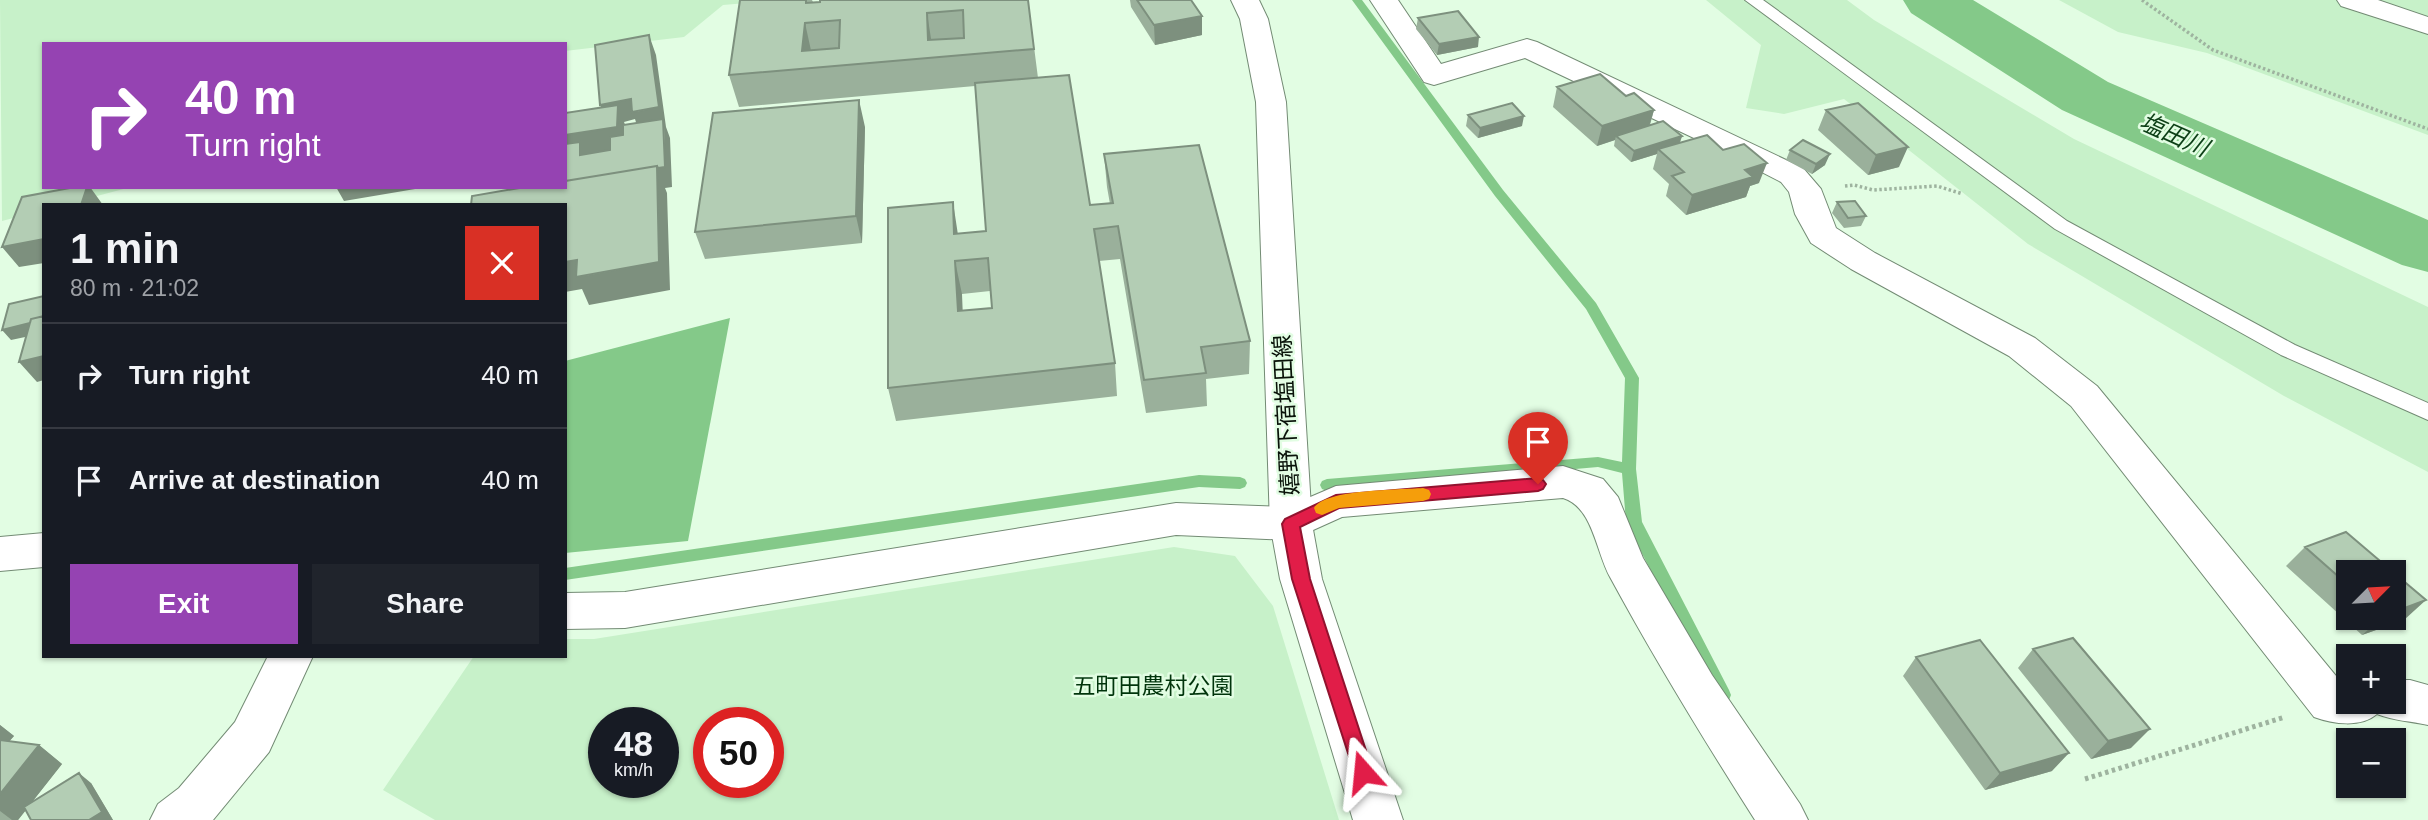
<!DOCTYPE html>
<meta charset="utf-8">
<style>
:root{--surface:#171b24;--page:#20242c;--text:#f1f3f6;--muted:#9ea1a6;--line:#363941;--accent:#9543b2}
body{margin:0;font-family:Helvetica,"Noto Sans JP",sans-serif;background:var(--page);color:var(--text);height:100vh;display:flex;flex-direction:column;font-size:26px;white-space:nowrap}
*{box-sizing:border-box;margin:0}
p{font-size:23px;color:var(--muted)}
.icon{flex:none;width:38px;height:38px;fill:none;stroke:currentColor;stroke-width:2;stroke-linecap:round;stroke-linejoin:round}
.map{position:relative;flex:1;overflow:hidden}
.side{position:absolute;left:42px;top:203px;width:525px;height:455px;display:flex;flex-direction:column;background:var(--surface);border-radius:0px;box-shadow:0 2px 5px #0004}
.side>*{flex:none}
.hud{position:absolute;left:42px;top:42px;width:525px;height:147px;border-radius:0px;box-shadow:0 2px 5px #0004;background:#9543b2;color:#fff;overflow:hidden}
.needle{width:46px;rotate:66deg}
.controls{position:absolute;left:2336px;top:560px;display:grid;gap:14px}
.controls a{display:grid;place-items:center;width:70px;height:70px;border-radius:0px;background:var(--surface);box-shadow:0 2px 5px #0004;font-size:35px}
.speed{position:absolute;left:588px;top:707px;display:flex;gap:14px;font-size:35px;font-weight:700;text-align:center}
.speed>*{display:grid;place-content:center;width:91px;height:91px;border-radius:50%;background:var(--surface);box-shadow:0 2px 5px #0004;line-height:1}
.speed small{font-size:18px;font-weight:400}
.speed .limit{border:10px solid #d22;background:#fff;color:#111}
.pin{position:absolute;display:grid;place-items:center;width:60px;height:60px;color:#fff;margin:-72px -30px;border-radius:50% 50% 50% 0;rotate:-45deg;box-shadow:0 0 7px #0007}
.pin .icon{rotate:45deg}
.me{position:absolute;width:77px;margin:-38px;rotate:342deg;stroke-linejoin:round;filter:drop-shadow(0 0 5px #0008)}
.turn{display:flex;align-items:center;gap:24px;height:147px;padding:0 28px;font-size:32px}
.turn .icon{width:91px;height:91px;stroke-width:2.5}
.turn b{display:block;font-size:49px;line-height:60px}
.round{display:grid;place-items:center;flex:none;width:74px;height:74px;border-radius:0px;background:var(--page)}
.headline{display:flex;align-items:center;justify-content:space-between;height:119px;padding:0 28px}
h1{font-size:42px;font-weight:800;line-height:52px}
.button{display:flex;gap:14px;margin-top:auto;padding:14px 28px}
.button a{flex:1;height:80px;border-radius:0px;background:var(--accent);color:#fff;font-size:28px;font-weight:800;line-height:80px;text-align:center}
.button a+a{background:var(--page);color:var(--text)}
ul{padding:0;list-style:none}
li{display:flex;align-items:center;gap:21px;height:105px;padding:0 28px;border-top:2px solid var(--line)}
li div{flex:1}
li b{display:block;font-size:26px}
li em{font-style:normal}
.map>svg:first-child{display:block}
.green{fill:#c7f1c9;fill-rule:evenodd}
.water{fill:#84c989}
.lines{fill:none;stroke-linecap:round;stroke-linejoin:round}
.stream{fill:#84c989;fill-rule:evenodd}
.river{fill:#84c989;fill-rule:evenodd}
.lane-casing{stroke:#738b74;stroke-width:2}
.street-casing{stroke:#738b74;stroke-width:2}
.secondary-casing{stroke:#738b74;stroke-width:2}
.path-far1{stroke:#9eb39f;stroke-width:3.5;stroke-dasharray:2.5 2.5;stroke-linecap:butt}
.path{stroke:#9eb39f;stroke-width:5;stroke-dasharray:3.5 3.5;stroke-linecap:butt}
.lane{fill:#fff;fill-rule:evenodd}
.street{fill:#fff;fill-rule:evenodd}
.secondary{fill:#fff;fill-rule:evenodd}
.wall{fill:#9ab09b;fill-rule:evenodd}
.shaded-wall{fill:#7d907e}
.building{fill:#b3cdb4;stroke:#7d907e;stroke-width:2;fill-rule:evenodd}
.route{fill:#e11d48;stroke:#92132f;stroke-width:2}
.slow{fill:#f59e0b}
.labels{text-anchor:middle;stroke-width:5;stroke-linejoin:round;paint-order:stroke}
.street-label{font-size:23px;fill:#091209;stroke:#e2fde3}
.park-label{font-size:23px;fill:#00340b;stroke:#e2fde3}
.water-label{font-size:24px;font-style:italic;fill:#0c3f16;stroke:#e2fde3}
</style>
<div class="map">
<svg width="2428" height="820" viewBox="0 0 2428 820">
<rect width="100%" height="100%" fill="#e2fde3"/>
<!-- green -->
<path class="green" d="M0,0H781L723,5L684,37L565,51V44H44V187H131L63,205H44V210L2,221Z
M1706,0H1847L1874,20L2074,139L2428,307V472L2284,396L2028,244L1844,99L1784,114L1746,108L1761,45Z
M2059,0H2428V135L2207,53L2118,32Z
M1174,547L1235,556L1273,606L1339,820H435L383,790L474,656H565V639H594ZM604,723H663V782H604ZM709,723H768V782H709Z"/>
<!-- water -->
<path class="water" d="M730,318L688,541L565,553V361Z"/>
<g class="lines">
<!-- stream -->
<path class="stream" d="M1352,0H1362L1503,190L1596,303L1639,378L1636,469L1642,522L1729,690L1731,695L1729,700L1723,702L1717,700L1626,522L1622,473L1598,467L1327,491L1322,489L1320,485L1322,481L1327,479L1598,457L1622,462L1625,378L1586,309L1495,196Z
M1199,475L1240,477L1245,479L1247,483L1245,487L1240,489L1199,487L565,580V568Z"/>
<!-- river -->
<path class="river" d="M1903,0H1973L2108,82L2428,220V272L2402,265L2062,110L1911,13Z"/>
<!-- lane casing -->
<g class="lane-casing">
<path id="lane" d="M1745,0H1763L2067,221L2295,345L2428,403V420L2281,355L2055,229Z"/>
</g>
<!-- street casing -->
<g class="street-casing">
<path id="street" d="M1370,0H1398L1441,64L1527,39L1537,42L1803,168L1821,189L1836,228L1875,253L2035,338L2097,386L2341,682H2348V702H2394V680H2410L2428,685V725C2411,721 2394,721 2377,714C2361,728 2333,724 2314,717L2071,406L2009,356L1851,269L1811,243L1795,214L1789,192L1781,182L1715,148L1525,58L1434,85L1424,82Z
M2337,0H2378L2428,17V34L2341,6Z
M1563,466L1603,479L1618,497L1643,558L1712,675L1800,804L1808,820H1755C1704,740 1655,660 1610,577C1596,552 1593,507 1563,498L1342,517L1291,540L1176,535L625,628L565,629V593L625,592L1176,503L1287,507L1336,486Z
M44,533V567L0,571V537Z
M268,656H313L269,752L213,820H150L158,804L179,788L235,722Z"/>
</g>
<!-- secondary casing -->
<g class="secondary-casing">
<path id="secondary" d="M1231,0H1259L1268,19L1286,102L1312,524L1322,579L1403,820H1353L1280,579L1270,524L1256,102L1240,19Z"/>
</g>
<!-- path-far1 -->
<path class="path-far1" d="M2142,0L2213,50L2428,129
M1845,186L1854,185L1873,190L1937,186L1963,194"/>
<!-- path -->
<path class="path" d="M2085,779L2285,717"/>
<!-- lane -->
<use href="#lane" class="lane"/>
<!-- street -->
<use href="#street" class="street"/>
<!-- secondary -->
<use href="#secondary" class="secondary"/>
</g>
<!-- wall -->
<path class="wall" d="M740,0H812L813,2L1028,0L1038,78L1090,205L1110,204L1107,187L1104,154L1250,341L1249,374L1206,379L1207,406L1146,413L1120,259L1099,261L1115,363L1117,396L896,421L888,388L958,234L986,231L975,86L739,107L729,75ZM990,291L992,308L962,311V294Z
M1130,0H1191L1202,16V35L1155,45L1131,7Z
M1418,18L1478,47L1437,55L1416,29Z
M1557,87L1626,96L1654,110L1650,125L1682,136L1680,143L1759,183L1750,186L1746,197L1686,215L1666,196L1669,184L1653,169L1657,154L1631,162L1614,146L1615,140L1597,146L1553,107Z
M1826,110L1899,167L1868,175L1818,130Z
M1468,115L1522,126L1478,138L1466,126Z
M865,127L862,243L705,259L695,232Z
M1790,150L1825,165L1812,174L1786,160Z
M1837,202L1866,216L1861,226L1844,228L1832,213Z
M2305,547L2348,572V618H2394L2404,620L2362,635L2286,566Z
M2033,649L2131,748L2091,759L2018,668Z
M1916,657L2052,771L1985,790L1903,676Z
M0,725L14,736L9,741L39,745L62,764L31,803L91,783L113,820H31L26,810L18,820H0Z"/>
<!-- shaded-wall -->
<path class="shaded-wall" d="M927,13L932,45L928,40Z
M1202,16V35L1155,45L1154,25Z
M805,23L812,55L802,51Z
M649,35L656,55L666,127L670,138L672,187L665,188L667,193L670,290L589,305L582,289L565,292V262L577,260L584,276L659,262L657,190L566,205L558,187H565V184L657,169V166L658,168L665,167L664,127L639,132L635,119L624,122L628,132V154L587,160L588,175L582,161L565,163V135L617,127V123L608,125L600,105L631,99L635,112L659,107Z
M1479,37L1478,47L1437,55L1439,44Z
M859,100L865,127L862,243L856,216Z
M1654,110L1648,130L1616,136L1615,140L1597,146L1602,126Z
M1524,116L1522,126L1478,138L1480,128Z
M1682,136L1678,147L1658,149L1657,154L1631,162L1634,151Z
M1908,147L1899,167L1868,175L1876,155Z
M1830,154L1825,165L1812,174L1816,164Z
M1767,163L1759,183L1750,186L1746,197L1686,215L1692,195L1745,170Z
M87,187H90L103,205H81Z
M336,187H427L344,201Z
M953,202L958,235L954,234Z
M44,239V263L19,267L2,247Z
M955,261L962,294L964,344L958,311Z
M44,320V333L11,340L2,330Z
M44,356V380L37,382L19,362Z
M2426,600L2404,620L2362,635L2382,618H2394V612Z
M0,725L14,736L0,752Z
M2150,729L2131,748L2091,759L2108,741Z
M39,745L62,764L18,820H12L0,811V794Z
M2069,753L2052,771L1985,790L2000,773Z
M79,773L91,783L113,820H89Z"/>
<!-- building -->
<path class="building" d="M740,0H806V3L820,2V0H1028L1034,49L729,75ZM963,10L964,38L928,40L927,13ZM840,20L839,48L802,51L805,23Z
M1137,0H1191L1202,16L1154,25Z
M1458,11L1479,37L1439,44L1418,18Z
M649,35L659,107L632,112L631,99L600,105L595,45Z
M1600,74L1626,96L1634,93L1654,110L1602,126L1557,87Z
M1069,75L1090,205L1113,203L1104,154L1199,145L1250,341L1201,347L1206,373L1144,380L1118,226L1094,229L1115,363L888,388V208L953,202L954,234L986,231L975,83ZM988,258L992,308L958,311L955,261Z
M859,100L856,216L695,232L713,113Z
M1512,103L1524,116L1480,128L1468,115Z
M1858,103L1908,147L1876,155L1826,110Z
M618,105L617,127L565,135V113Z
M663,119L665,167L658,168L657,166L565,181V144L580,142V155L610,150V137L623,135V125Z
M1663,121L1682,136L1634,151L1616,136Z
M1707,135L1723,150L1744,144L1767,163L1745,170L1753,177L1692,195L1672,176L1684,172L1658,149Z
M1803,140L1830,154L1816,164L1790,150Z
M657,166L659,262L576,277L577,260L565,262V205H471L472,196L525,187H565V181Z
M75,187H87L81,205H44V239L2,247L22,197Z
M1855,201L1866,216L1848,218L1837,202Z
M44,296V316L31,319L30,323L2,330L9,304Z
M44,316V356L19,362L31,319Z
M2346,532L2393,572H2348V585L2305,547Z
M2394,573L2426,600L2394,612Z
M2073,638L2150,729L2108,741L2033,649Z
M1980,640L2069,753L2000,773L1916,657Z
M0,740L39,745L0,794Z
M79,773L102,812L89,820H31L24,807Z"/>
<!-- route -->
<path class="route" d="M1538,478L1543,480L1546,484L1543,489L1538,491L1339,508L1300,527L1310,579L1373,772L1370,778L1363,781L1356,778L1292,579L1282,524L1285,519L1336,495Z"/>
<!-- slow -->
<path class="slow" d="M1423,488L1429,490L1431,494L1429,499L1423,501L1339,508L1322,515L1316,513L1314,508C1325,489 1399,490 1423,488Z"/>
<g class="labels">
<!-- street labels -->
<g class="street-label">
<text transform="translate(1286 415) rotate(-93)" y="8">嬉野下宿塩田線</text>
</g>
<!-- park labels -->
<g class="park-label">
<text x="1153" y="694">五町田農村公園</text>
</g>
<!-- water labels -->
<g class="water-label">
<text transform="translate(2174 135) rotate(24)" y="8">塩田川</text>
</g>
</g>
</svg>
<div class="controls">
<a><svg class="needle" viewBox="-14 -14 28 28"><path d="M0-13l5 13h-10z" fill="#e53935"/><path d="M0 13l5-13h-10z" fill="#9ea1a6"/></svg></a>
<a>+</a>
<a>−</a>
</div>
<div class="speed"><div>48<small>km/h</small></div><div class="limit">50</div></div>
<div class="pin" style="left:1538px;top:484px;background:#d93025"><svg class="icon" aria-label="arrive" viewBox="0 0 24 24"><path d="M6 21V4h12l-3 4 3 4H6"/></svg></div>
<svg class="me" style="left:1363px;top:772px" viewBox="-20 -20 40 40"><path d="M0-17L14 15 0 8-14 15z" fill="#e11d48" stroke="#fff" stroke-width="4"/></svg>
<div class="hud">
<div class="turn"><svg class="icon" aria-label="right" viewBox="0 0 24 24"><path d="M7 20v-9h11M14 6l5 5-5 5"/></svg><div><b>40 m</b>Turn right</div></div>
</div>
<section class="side">
<div class="headline"><div><h1>1 min</h1><p>80 m · 21:02</p></div><a class="round" style="background:#d93025;color:#fff"><svg class="icon" aria-label="close" viewBox="0 0 24 24"><path d="M6 6l12 12M18 6L6 18"/></svg></a></div>
<ul>
<li><svg class="icon" aria-label="right" viewBox="0 0 24 24"><path d="M7 20v-9h11M14 6l5 5-5 5"/></svg><div><b>Turn right</b></div><em>40 m</em></li>
<li><svg class="icon" aria-label="arrive" viewBox="0 0 24 24"><path d="M6 21V4h12l-3 4 3 4H6"/></svg><div><b>Arrive at destination</b></div><em>40 m</em></li>
</ul>
<div class="button"><a>Exit</a><a>Share</a></div>
</section>
</div>
